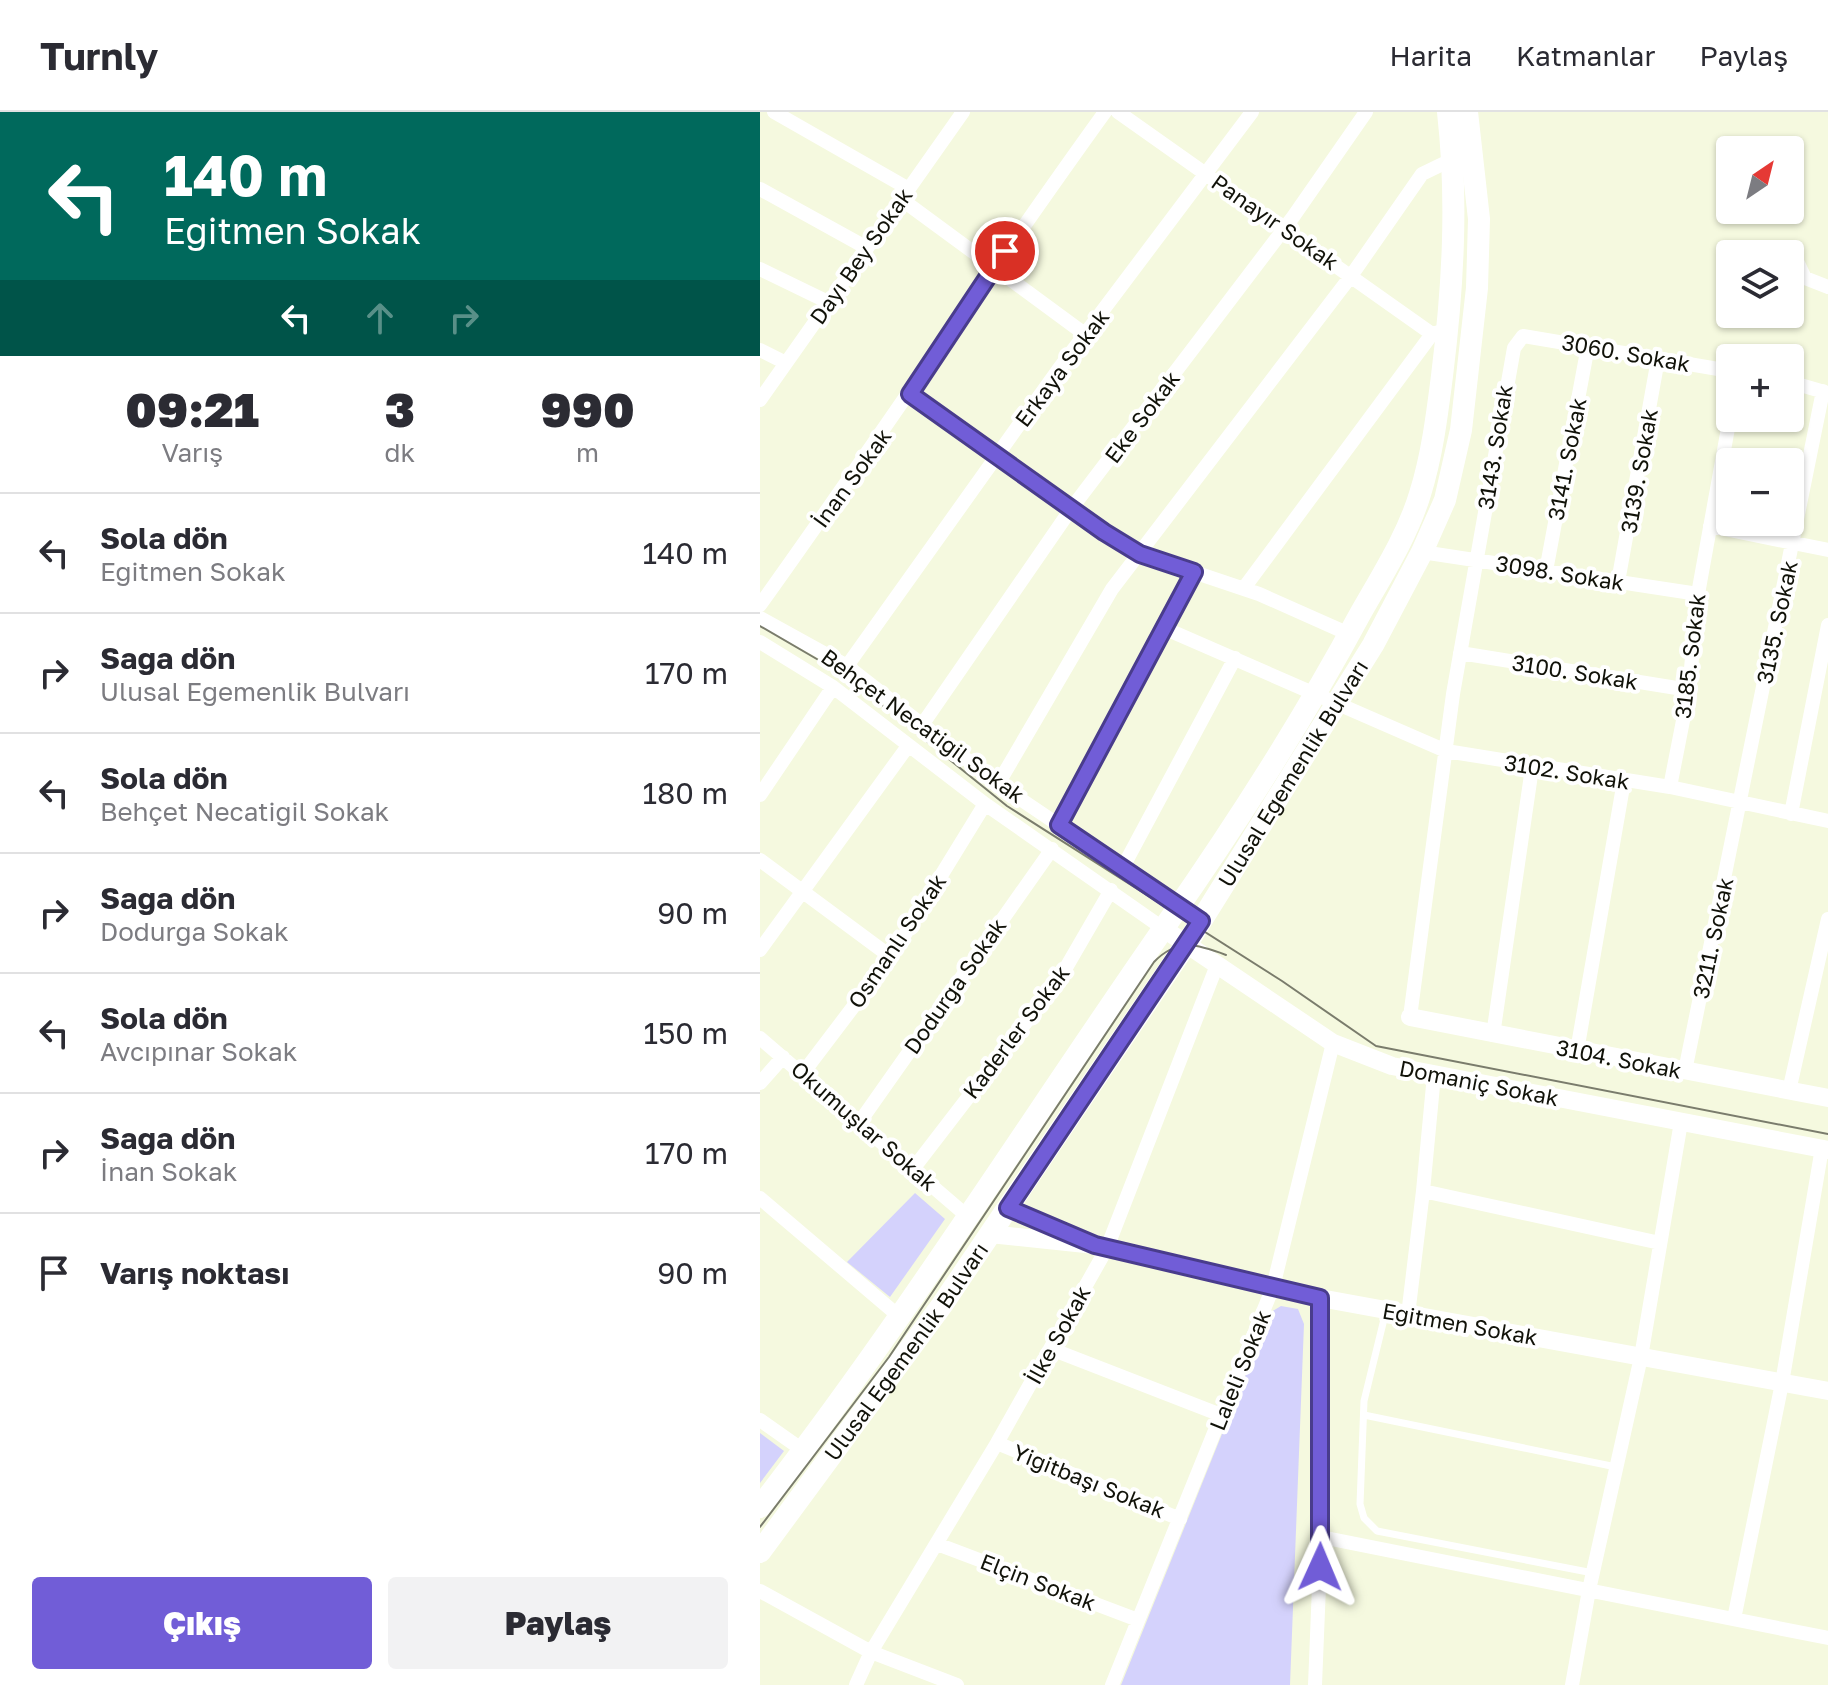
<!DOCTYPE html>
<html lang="tr">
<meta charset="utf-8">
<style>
:root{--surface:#fff;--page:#f2f2f3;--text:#2b2b33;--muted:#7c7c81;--line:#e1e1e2;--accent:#715dd7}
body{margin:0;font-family:"Golos Text",sans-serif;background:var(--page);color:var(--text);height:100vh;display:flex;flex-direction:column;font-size:30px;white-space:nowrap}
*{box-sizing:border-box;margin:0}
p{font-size:26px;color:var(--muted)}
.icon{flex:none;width:44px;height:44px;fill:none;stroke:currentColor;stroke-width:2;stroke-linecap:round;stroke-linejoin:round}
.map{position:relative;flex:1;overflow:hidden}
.drawer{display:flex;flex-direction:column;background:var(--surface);width:760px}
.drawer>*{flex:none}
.banner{background:#00695c;color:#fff;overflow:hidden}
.needle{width:52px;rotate:35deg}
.controls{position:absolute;left:956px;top:24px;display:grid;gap:16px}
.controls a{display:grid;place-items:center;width:88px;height:88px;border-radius:8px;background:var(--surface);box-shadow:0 2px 6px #0004;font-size:40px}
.pin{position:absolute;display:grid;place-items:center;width:68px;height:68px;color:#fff;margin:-34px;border:4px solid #fff;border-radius:50%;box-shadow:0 2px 8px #0007}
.me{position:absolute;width:88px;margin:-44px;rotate:1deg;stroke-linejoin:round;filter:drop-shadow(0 0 6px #0008)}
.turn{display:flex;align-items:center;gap:28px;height:168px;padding:0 32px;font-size:36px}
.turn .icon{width:104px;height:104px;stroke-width:2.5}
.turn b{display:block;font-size:56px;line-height:68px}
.lanes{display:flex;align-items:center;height:76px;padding:0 32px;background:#0003;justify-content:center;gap:40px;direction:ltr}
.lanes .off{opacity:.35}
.eta{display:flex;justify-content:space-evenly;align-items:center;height:136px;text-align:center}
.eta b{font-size:48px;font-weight:800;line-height:56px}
.button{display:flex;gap:16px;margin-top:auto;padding:16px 32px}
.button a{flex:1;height:92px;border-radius:8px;background:var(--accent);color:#fff;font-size:32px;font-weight:800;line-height:92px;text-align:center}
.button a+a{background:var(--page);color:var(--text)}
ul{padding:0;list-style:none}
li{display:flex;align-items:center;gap:24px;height:120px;padding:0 32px;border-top:2px solid var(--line)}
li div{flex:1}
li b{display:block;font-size:30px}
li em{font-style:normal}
header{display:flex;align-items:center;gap:48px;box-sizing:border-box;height:112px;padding:0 40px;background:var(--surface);border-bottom:2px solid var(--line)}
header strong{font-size:38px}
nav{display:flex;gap:44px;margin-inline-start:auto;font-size:28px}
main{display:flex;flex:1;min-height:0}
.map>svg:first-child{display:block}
.green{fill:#d4d2fc}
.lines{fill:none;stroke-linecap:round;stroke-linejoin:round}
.service{stroke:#fff;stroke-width:7}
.minor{stroke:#fff;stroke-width:14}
.tertiary{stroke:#fff;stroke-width:18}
.primary{stroke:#fff;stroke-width:22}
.tram{stroke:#7a7c6c;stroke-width:2}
.route-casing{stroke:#493c8c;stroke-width:20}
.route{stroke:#715dd7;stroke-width:14}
.labels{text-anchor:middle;stroke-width:8;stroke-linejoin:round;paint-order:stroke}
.street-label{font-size:22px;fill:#111209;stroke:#fff}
</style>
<header>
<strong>Turnly</strong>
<nav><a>Harita</a><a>Katmanlar</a><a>Paylaş</a></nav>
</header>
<main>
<section class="drawer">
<div class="banner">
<div class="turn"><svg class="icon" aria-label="left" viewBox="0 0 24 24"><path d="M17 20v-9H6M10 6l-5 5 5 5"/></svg><div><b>140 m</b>Eğitmen Sokak</div></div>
<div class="lanes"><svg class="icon" aria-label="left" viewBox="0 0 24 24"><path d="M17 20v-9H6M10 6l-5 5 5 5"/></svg><svg class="icon off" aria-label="ahead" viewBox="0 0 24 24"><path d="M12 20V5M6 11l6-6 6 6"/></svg><svg class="icon off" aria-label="right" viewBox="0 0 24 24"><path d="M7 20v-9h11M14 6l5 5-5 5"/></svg></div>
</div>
<div class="eta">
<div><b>09:21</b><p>Varış</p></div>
<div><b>3</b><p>dk</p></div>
<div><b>990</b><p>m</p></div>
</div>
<ul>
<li><svg class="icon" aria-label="left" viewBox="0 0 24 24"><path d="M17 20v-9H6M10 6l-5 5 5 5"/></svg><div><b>Sola dön</b><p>Eğitmen Sokak</p></div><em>140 m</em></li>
<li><svg class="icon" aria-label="right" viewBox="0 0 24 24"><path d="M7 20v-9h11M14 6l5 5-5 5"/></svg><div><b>Sağa dön</b><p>Ulusal Egemenlik Bulvarı</p></div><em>170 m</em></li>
<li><svg class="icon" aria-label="left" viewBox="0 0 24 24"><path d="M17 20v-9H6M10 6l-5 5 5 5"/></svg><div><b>Sola dön</b><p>Behçet Necatigil Sokak</p></div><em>180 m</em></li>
<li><svg class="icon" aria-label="right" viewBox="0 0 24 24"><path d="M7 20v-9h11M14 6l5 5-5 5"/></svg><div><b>Sağa dön</b><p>Dodurga Sokak</p></div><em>90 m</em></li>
<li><svg class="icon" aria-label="left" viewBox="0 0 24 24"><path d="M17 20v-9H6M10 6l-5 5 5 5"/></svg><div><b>Sola dön</b><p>Avcıpınar Sokak</p></div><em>150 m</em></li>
<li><svg class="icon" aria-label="right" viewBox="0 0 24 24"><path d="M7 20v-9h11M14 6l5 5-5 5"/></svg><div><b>Sağa dön</b><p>İnan Sokak</p></div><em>170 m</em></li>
<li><svg class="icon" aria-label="arrive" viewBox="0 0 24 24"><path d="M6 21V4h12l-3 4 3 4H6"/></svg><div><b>Varış noktası</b></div><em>90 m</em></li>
</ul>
<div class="button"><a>Çıkış</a><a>Paylaş</a></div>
</section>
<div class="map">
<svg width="1068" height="1573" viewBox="0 0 1068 1573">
<rect width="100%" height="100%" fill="#f5f9df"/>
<!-- green -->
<path class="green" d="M155,1081L185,1107L130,1185L87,1150Z
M521,1194L538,1197L544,1212L530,1573H361L511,1200Z
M0,1321L24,1339L0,1371Z"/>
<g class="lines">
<!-- service -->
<path class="service" d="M626,1199L604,1289L600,1392L604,1406L617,1419L833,1461
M604,1303L856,1355"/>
<!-- minor -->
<path class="minor" d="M14,0L149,77
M358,0L672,222
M0,77L107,136
M141,87L326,223
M1034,143L1045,166L1068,175
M0,157L68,190
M0,238L26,251
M1030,270L1068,281
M150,282L236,345L380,442L499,482L589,522
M0,288L203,0
M950,414L1068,438
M662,440L938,482
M786,459L828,234
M858,470L898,247
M484,476L672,222L679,220
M0,493C117,330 227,163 345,0
M0,506L87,554L238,672L441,809
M406,517L686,639L910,675L1068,709
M0,530L73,575L225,692L404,817
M700,541L929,578
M87,554L298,258L492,0
M162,613L311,397L533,105L606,0
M238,672L352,477L591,164L662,62L693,47
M910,675L929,578L938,482L970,305
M0,683L73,575
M1031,702L1068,513
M299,713L434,460
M0,748L131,845
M362,757L475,546
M0,838L148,634
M650,905L693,582L754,236L763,224L970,259
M733,923L772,656
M0,926L207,1104
M817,939L864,669
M925,959L1063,279
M43,961L131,845L225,692
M0,971L23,945
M1029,979L1068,807
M99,1011L292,737
M153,1057L300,866L351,778
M663,1079L674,963
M0,1086L141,1206
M648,1203L663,1079L900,1131
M291,1237L461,1303
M0,1308L44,1339
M237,1331L420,1407
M561,1425L1068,1526
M177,1432L378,1508
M0,1479L111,1540L197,1573
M974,1507L1022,1271L1062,1036
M96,1573L111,1540L237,1331L347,1136L457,853
M352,1573L513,1175L573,931
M555,1573L561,1425L560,1186
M812,1573L829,1478L881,1245L921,1010"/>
<!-- tertiary -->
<path class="tertiary" d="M404,817L573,931L632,954L1068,1038
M650,905L1068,986
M248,1096L317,1126
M230,1122L335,1133L560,1186L1068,1279"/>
<!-- primary -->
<g class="primary">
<path d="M0,1395C146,1207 272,1005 408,810C477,711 542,610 599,504C621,465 647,425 660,382C672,344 677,303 682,264C693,175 698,89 688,0"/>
<path id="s1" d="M0,1440L182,1193L433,822L613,533L662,440L685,388L701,318L717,176L719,107L707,0"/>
</g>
<!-- tram -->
<path class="tram" d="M0,514L86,564L247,694L522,869L616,934L1068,1022
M0,1415L129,1245L394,850C417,826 437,832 466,843"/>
</g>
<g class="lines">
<!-- route casing -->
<g class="route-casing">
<path id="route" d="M245,139L150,282L344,420L380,442L434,460L299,713L441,809L248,1096L335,1133L560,1186V1455"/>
</g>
<!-- route -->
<use href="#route" class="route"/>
</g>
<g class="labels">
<!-- street labels -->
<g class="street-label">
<text transform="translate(515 110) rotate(35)" y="8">Panayır Sokak</text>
<text transform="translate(101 144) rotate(-55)" y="8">Dayı Bey Sokak</text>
<text transform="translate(866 241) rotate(10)" y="8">3060. Sokak</text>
<text transform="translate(302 256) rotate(-53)" y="8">Erkaya Sokak</text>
<text transform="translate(382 305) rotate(-53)" y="8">Eke Sokak</text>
<text transform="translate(735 335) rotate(-81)" y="8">3143. Sokak</text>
<text transform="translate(807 347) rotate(-79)" y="8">3141. Sokak</text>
<text transform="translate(879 359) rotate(-80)" y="8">3139. Sokak</text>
<text transform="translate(92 366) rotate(-54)" y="8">İnan Sokak</text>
<text transform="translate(800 461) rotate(9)" y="8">3098. Sokak</text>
<text transform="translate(1017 510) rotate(-78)" y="8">3135. Sokak</text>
<text transform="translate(930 544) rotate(-83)" y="8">3185. Sokak</text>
<text transform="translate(815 560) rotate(9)" y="8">3100. Sokak</text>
<text transform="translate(163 614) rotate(36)" y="8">Behçet Necatigil Sokak</text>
<text transform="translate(807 660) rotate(9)" y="8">3102. Sokak</text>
<text dy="8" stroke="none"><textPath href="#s1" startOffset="944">Ulusal Egemenlik Bulvarı</textPath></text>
<text transform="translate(953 826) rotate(-78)" y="8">3211. Sokak</text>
<text transform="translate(137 829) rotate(-56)" y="8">Osmanlı Sokak</text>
<text transform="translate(195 874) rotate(-55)" y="8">Dodurga Sokak</text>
<text transform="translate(256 920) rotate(-53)" y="8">Kaderler Sokak</text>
<text transform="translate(859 947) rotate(11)" y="8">3104. Sokak</text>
<text transform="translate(719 971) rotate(11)" y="8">Domaniç Sokak</text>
<text transform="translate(104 1014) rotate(41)" y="8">Okumuşlar Sokak</text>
<text transform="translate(700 1212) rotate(10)" y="8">Eğitmen Sokak</text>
<text transform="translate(298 1223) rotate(-61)" y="8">İlke Sokak</text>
<text dy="8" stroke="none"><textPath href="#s1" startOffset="248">Ulusal Egemenlik Bulvarı</textPath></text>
<text transform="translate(480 1258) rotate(-68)" y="8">Laleli Sokak</text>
<text transform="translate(329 1369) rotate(22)" y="8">Yiğitbaşı Sokak</text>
<text transform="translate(278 1470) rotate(21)" y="8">Elçin Sokak</text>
</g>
</g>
</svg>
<div class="controls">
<a><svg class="needle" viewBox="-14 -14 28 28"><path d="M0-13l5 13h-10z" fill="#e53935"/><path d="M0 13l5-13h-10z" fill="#7c7c81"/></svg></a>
<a><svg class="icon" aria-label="layers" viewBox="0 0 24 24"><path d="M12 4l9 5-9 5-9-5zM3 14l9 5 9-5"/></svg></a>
<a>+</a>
<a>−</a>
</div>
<div class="pin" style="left:245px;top:139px;background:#d93025"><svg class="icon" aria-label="arrive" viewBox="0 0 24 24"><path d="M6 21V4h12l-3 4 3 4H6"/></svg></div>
<svg class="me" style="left:560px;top:1455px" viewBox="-20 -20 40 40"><path d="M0-17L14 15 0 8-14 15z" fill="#715dd7" stroke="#fff" stroke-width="4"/></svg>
</div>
</main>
